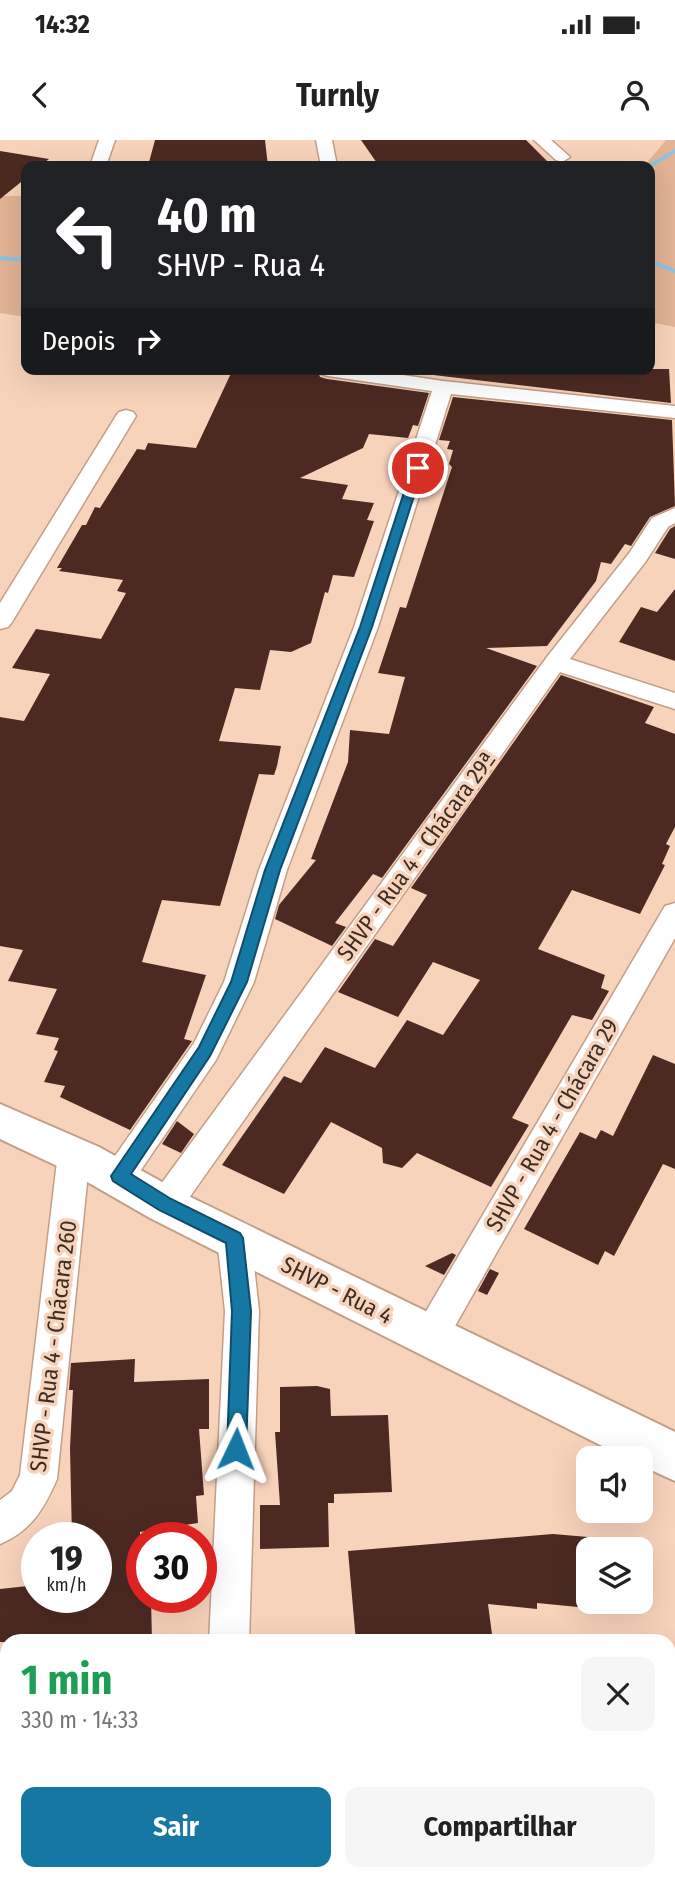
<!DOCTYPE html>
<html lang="pt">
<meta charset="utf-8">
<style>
:root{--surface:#fff;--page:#f6f6f6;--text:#222;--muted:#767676;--accent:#1777a4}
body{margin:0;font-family:"Fira Sans Condensed",sans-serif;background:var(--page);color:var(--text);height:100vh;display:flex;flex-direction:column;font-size:26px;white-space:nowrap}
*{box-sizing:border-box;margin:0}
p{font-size:23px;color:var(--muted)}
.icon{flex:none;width:38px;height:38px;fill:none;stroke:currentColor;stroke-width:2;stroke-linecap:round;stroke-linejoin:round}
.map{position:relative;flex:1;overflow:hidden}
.side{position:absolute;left:0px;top:1494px;width:676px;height:247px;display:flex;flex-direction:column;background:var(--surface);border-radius:21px 21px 0 0;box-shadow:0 7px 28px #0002}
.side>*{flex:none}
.guide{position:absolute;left:21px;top:21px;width:634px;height:214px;border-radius:14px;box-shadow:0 7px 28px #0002;background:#202124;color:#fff;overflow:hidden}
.buttons{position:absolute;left:576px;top:1306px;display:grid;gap:14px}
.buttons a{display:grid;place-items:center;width:77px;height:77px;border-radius:14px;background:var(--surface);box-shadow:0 7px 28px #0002;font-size:35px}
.speed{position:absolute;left:21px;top:1382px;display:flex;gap:14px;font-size:35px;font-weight:700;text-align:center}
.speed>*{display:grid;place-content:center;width:91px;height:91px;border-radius:50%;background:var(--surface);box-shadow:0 7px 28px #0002;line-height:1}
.speed small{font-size:18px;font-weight:400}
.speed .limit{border:10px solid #d22;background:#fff;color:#111}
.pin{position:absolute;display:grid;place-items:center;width:60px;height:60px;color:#fff;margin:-30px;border:4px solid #fff;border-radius:50%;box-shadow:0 2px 7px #0007}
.me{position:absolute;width:77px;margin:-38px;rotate:2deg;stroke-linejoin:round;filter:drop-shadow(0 0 5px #0008)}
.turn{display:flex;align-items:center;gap:24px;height:147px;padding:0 21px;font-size:32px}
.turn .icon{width:91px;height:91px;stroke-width:2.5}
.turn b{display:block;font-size:49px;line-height:60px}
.then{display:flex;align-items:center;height:66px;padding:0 21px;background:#0003;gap:14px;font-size:26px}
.round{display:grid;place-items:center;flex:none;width:74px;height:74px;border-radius:14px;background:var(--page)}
.overview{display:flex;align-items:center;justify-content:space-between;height:119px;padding:0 21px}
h1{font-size:42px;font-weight:700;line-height:52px;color:#1e9e55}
.action{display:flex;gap:14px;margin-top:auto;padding:14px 21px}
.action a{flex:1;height:80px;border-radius:14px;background:var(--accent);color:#fff;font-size:28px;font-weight:700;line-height:80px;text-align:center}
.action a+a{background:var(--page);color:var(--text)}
.status{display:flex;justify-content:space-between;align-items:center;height:49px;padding:0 35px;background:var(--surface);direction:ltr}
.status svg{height:19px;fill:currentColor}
header{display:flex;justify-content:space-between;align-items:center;height:91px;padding:0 21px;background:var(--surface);font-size:32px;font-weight:700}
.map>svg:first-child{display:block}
.green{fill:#e2b394}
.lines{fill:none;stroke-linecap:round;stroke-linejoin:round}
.stream{fill:#87c4e9;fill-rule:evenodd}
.building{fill:#4c2a22}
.street-casing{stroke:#c29f87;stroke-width:3}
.secondary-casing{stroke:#c29f87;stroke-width:4}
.street{fill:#fff;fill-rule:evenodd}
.secondary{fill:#fff;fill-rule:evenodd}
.route{fill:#1777a4;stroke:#0f4d6b;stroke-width:2}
.labels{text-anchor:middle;stroke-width:7;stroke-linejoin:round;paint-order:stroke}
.street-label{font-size:23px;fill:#3c2e24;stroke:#f8d3bb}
</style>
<div class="status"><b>14:32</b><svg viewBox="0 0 49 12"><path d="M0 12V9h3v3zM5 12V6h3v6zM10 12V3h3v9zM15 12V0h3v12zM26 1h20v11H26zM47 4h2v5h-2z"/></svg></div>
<header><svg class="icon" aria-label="back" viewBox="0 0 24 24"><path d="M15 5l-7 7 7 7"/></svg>Turnly<svg class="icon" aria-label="person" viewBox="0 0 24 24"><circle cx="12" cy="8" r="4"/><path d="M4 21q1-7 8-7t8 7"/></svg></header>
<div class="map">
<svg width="675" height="1741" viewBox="0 0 675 1741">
<rect width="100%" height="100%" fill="#f8d3bb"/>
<!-- green -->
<path class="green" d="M666,0H675V187L649,182V26H635L645,25Z
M0,56H26V177L0,173Z"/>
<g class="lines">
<!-- stream -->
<path class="stream" d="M675,9V13L651,27L646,26Z
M0,116L26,118V122L0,120Z
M649,119L675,129V133L649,123Z"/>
</g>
<!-- building -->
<path class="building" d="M155,0H265L268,26H148Z
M361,0H526L552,26H379Z
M0,11L49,19L40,26H26V38L0,59Z
M233,229H317L320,237L327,239L429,253L418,286L413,285L408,298L369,294L363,308L300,338L348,345L342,359L374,363L367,380L374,381L354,437L333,435L328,453L325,452L311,503L291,512L270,510L260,550L235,548L219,601L281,606L277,626L274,635L259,634L220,766L162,760L142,822L206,835L184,899L192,901L130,990L60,957L65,946L44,942L58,911L54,910L59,898L36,894L57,849L8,841L23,810L0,806V577L24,581L50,534L12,528L36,489L101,499L126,453L117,451L123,440L59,431L62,428H57L82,385H86L95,367L100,368L137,309L145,310L148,303L196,308Z
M382,229H489L537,235L539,229H669L671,263Z
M453,257L672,280L675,366L650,377L631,406L625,404L611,424L601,422L596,441L547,506L486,508L537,526L382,738L373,734L335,783L346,787L332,806L275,779L279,765L316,720L311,719L348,622L350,590L389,594L405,537L378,533L400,467L406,468L452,327L449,324L453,310L447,309L450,301L439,300Z
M675,386V419L655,413L670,389Z
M675,449V521L619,502L641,467L657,472Z
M561,535L654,567L645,583L675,594V687L666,704L670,706L662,724L665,725L640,774L572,750L538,809L605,835L601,848L609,851L592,880L572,875L512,978L529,985L491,1047L417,1013L402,1028L383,1023L382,1008L331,982L284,1054L222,1025L284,936L301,943L325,907L375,928L407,880L443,895L480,840L433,822L398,877L338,852L375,799L393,806L427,755L411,748Z
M653,915L675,924V1029L663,1024L614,1116L605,1111L598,1125L524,1089L580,992L596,999L601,990L613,996Z
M177,981L194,994L181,1013L162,1004Z
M452,1113L456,1115L444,1135L425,1126Z
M490,1129L499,1133L487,1155L478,1151Z
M135,1219L134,1242L209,1239V1289H199L204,1355L196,1356L198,1383L140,1392L142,1458H151L152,1502H0V1449L37,1445V1458H96V1398H72L70,1308L73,1250H69L71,1223Z
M317,1246L330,1249L331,1276L388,1275L392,1352L334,1354V1363H328L329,1407L260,1409V1365H280L275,1292H280V1247Z
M553,1394L588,1397V1468L537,1463V1469L488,1464L493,1502H356L348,1411Z"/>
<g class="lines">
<!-- street casing -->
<g class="street-casing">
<path id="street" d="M99,0H115L106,26H90Z
M316,0H332L337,26H321Z
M534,0H551L570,17L562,22L556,20Z
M319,229H362L443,241L675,266V278L451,254L378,487L287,730L254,842L216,920L130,1046L119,1050L108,1046L103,1036L108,1026L194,903L224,842L259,730L354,487L432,251L328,236L321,234Z
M126,270L133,272L136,276L12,482L8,487L0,489V463L116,276L119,272Z
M675,368V383L668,387L646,421L570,519L675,553V569L560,532L177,1075L165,1079L153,1075L149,1065L153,1055L547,517L630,412L652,378Z
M675,763V798L442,1209L430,1213L418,1209L412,1197L418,1185L665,766Z
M74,999L85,1003L90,1013L57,1339C44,1369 31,1391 0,1404V1360L12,1351L20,1335L58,1013L63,1003Z
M234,1083L246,1087L251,1098L259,1171L249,1502H209L225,1171L217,1098L222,1087Z
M187,1734H231L230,1741H186Z"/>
</g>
<!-- secondary casing -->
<g class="secondary-casing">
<path id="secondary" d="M0,964L99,1007L180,1052L675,1292V1341L640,1325V1318H626L150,1078L70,1032L0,999Z"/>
</g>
<!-- street -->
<use href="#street" class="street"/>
<!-- secondary -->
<use href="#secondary" class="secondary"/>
</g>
<!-- route -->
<path class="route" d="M418,325L423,328L372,487L280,730L247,842L210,916L131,1034L171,1059L240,1093L243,1098L251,1171L246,1309L243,1316L236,1319L229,1316L227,1309L232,1171L226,1103L159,1070L113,1041L111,1036L199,907L231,842L265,730L360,487L412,328Z"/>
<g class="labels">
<!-- street labels -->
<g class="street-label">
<text transform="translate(416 716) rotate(-54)" y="8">SHVP - Rua 4 - Chácara 29ª</text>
<text transform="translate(552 985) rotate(-60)" y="8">SHVP - Rua 4 - Chácara 29</text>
<text transform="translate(337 1150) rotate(27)" y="8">SHVP - Rua 4</text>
<text transform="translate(53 1206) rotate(-83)" y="8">SHVP - Rua 4 - Chácara 260</text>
</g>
</g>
</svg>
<div class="buttons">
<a><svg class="icon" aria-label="sound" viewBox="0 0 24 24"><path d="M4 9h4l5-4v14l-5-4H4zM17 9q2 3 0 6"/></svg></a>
<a><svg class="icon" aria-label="layers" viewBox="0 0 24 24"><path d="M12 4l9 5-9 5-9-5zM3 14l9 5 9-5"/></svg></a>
</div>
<div class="speed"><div>19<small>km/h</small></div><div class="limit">30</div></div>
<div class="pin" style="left:418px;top:328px;background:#d93025"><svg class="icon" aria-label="arrive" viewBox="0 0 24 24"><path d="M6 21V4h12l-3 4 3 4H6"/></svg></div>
<svg class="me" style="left:236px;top:1309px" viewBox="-20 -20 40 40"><path d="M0-17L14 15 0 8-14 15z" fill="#1777a4" stroke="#fff" stroke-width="4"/></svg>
<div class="guide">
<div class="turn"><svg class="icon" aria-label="left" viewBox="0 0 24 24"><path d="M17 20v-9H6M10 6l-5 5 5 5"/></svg><div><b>40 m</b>SHVP - Rua 4</div></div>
<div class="then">Depois<svg class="icon" aria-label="right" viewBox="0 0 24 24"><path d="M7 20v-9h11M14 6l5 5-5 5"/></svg></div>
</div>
<section class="side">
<div class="overview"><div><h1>1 min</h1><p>330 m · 14:33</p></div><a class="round"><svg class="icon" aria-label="close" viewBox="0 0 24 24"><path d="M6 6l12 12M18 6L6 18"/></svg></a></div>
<div class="action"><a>Sair</a><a>Compartilhar</a></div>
</section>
</div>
